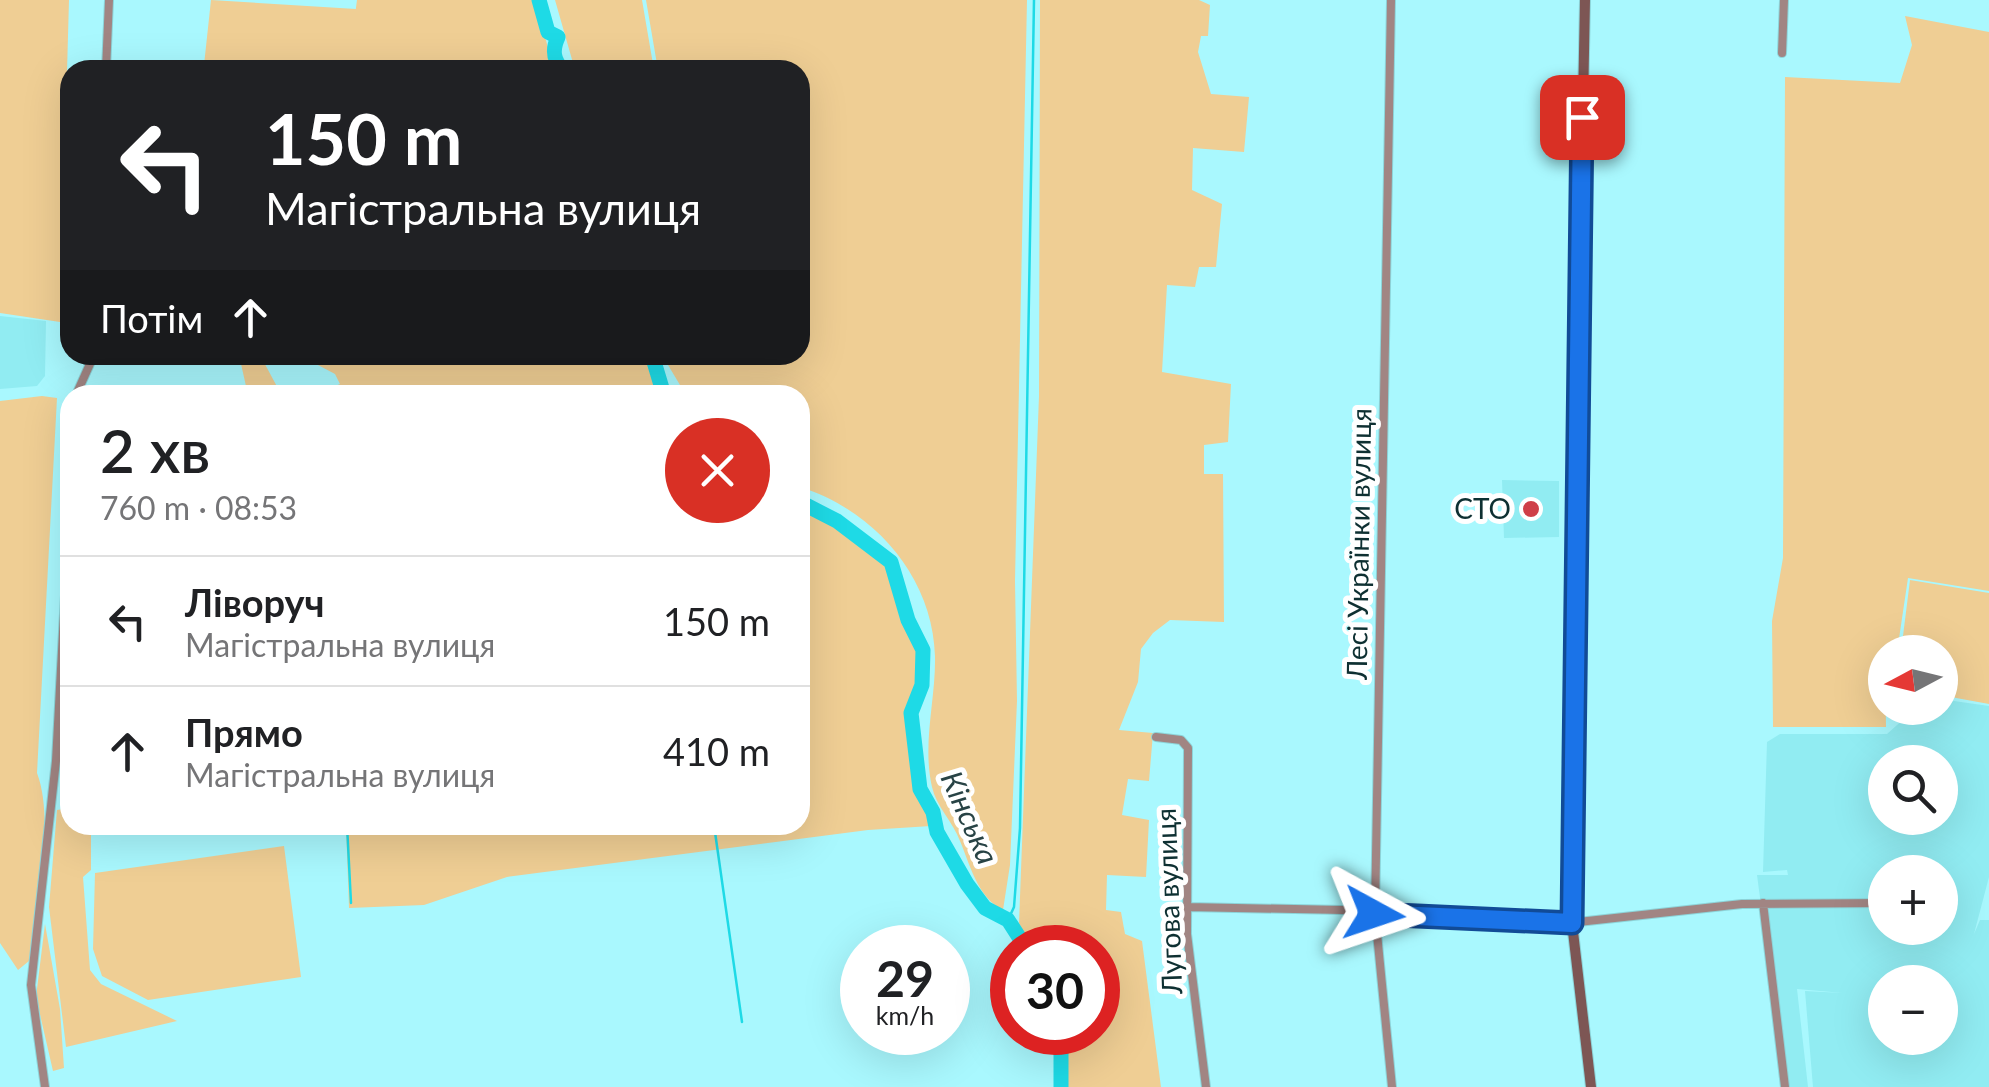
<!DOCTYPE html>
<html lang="uk">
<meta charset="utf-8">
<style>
:root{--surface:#fff;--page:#f2f2f2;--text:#202124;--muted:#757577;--line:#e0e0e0}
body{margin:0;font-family:Lato,sans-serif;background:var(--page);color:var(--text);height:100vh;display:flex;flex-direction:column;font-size:38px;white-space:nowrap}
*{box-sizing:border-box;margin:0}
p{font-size:32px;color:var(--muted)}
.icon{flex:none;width:55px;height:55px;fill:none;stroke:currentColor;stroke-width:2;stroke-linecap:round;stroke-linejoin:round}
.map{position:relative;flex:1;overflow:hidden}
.details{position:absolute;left:60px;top:385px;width:750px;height:450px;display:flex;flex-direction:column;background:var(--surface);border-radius:30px;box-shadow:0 10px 40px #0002}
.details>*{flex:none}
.top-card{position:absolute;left:60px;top:60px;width:750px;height:305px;border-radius:30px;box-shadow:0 10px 40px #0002;background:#202124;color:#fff;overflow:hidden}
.needle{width:65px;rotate:263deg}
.tools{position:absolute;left:1868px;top:635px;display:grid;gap:20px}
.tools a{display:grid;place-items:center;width:90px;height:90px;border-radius:50%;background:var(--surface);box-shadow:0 10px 40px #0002;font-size:50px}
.speed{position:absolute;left:840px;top:925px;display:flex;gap:20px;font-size:50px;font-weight:700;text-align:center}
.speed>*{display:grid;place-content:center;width:130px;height:130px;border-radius:50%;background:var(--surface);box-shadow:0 10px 40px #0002;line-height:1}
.speed small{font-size:25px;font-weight:400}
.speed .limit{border:15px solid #d22;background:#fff;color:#111}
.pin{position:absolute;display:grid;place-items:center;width:85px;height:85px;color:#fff;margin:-42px;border-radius:20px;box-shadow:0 5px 15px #0006}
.me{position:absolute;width:110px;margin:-55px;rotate:95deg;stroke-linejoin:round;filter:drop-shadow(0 0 8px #0008)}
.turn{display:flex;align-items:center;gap:35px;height:210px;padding:0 40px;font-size:45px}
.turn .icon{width:130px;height:130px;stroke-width:2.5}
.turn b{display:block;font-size:70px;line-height:85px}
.then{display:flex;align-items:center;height:95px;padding:0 40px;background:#0003;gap:20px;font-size:38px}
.round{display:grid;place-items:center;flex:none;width:105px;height:105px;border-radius:52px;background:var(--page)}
.head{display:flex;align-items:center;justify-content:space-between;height:170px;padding:0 40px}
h1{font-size:60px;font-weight:600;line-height:75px}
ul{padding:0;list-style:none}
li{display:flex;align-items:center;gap:30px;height:130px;padding:0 40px;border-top:2px solid var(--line)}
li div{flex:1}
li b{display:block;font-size:38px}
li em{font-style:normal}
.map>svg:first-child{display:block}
.built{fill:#91ecf2;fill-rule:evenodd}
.green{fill:#efce94}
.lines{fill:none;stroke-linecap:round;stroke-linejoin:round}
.stream{stroke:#1edae6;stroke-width:2.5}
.river{stroke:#1edae6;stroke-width:15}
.minor-casing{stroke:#8dd4d9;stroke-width:10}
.secondary-casing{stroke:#8dd4d9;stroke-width:12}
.minor{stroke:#a18583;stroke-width:8}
.secondary{stroke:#7d5654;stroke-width:10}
.route-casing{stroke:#114b97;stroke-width:25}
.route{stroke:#1a73e8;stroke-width:18}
.poi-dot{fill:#cf3f48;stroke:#fff;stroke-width:4}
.labels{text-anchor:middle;stroke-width:10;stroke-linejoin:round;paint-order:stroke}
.poi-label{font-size:28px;fill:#0e3032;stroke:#fff;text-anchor:end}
.street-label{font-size:28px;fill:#0e3032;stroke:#fff}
.water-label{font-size:30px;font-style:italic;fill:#284345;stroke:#fff}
</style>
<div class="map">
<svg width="1989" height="1087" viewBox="0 0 1989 1087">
<rect width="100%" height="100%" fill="#a9f8fe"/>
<!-- built -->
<path class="built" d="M0,316L46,321L45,376L37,386L0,389Z
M1502,480L1559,481V537L1504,538Z
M1940,699L1989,706V877L1974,934L1980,920H1989V1087H1813L1805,991L1843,993L1797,989L1808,1087H1785L1757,875H1788L1787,870L1763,872L1767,742L1780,734H1887L1916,708H1940ZM1885,762H1940V818H1885ZM1885,872H1940V928H1885ZM1885,982H1940V1038H1885Z"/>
<!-- green -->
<path class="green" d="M0,0H69L60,322L0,313Z
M211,0L356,9L355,15L357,0H535L554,70H230L204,65Z
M555,0H642L654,70H575Z
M646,0H1027L1015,581L1017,701L1010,865L1003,910C978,898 970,865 960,841C953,822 936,806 932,787C922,743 936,699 935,656C933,577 874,510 800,487V395H686L662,355H800V70H658Z
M1040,0H1199L1210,5L1208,36H1201L1198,52L1211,94L1249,97L1244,152L1193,148L1192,190L1222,204L1216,267H1199L1195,287L1167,285L1162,372L1231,384L1228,442L1204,445V474H1223L1224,622L1170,620L1153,633L1141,649L1138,682L1119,730L1153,733L1149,781L1128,779L1122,815L1149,820L1146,877L1107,875L1106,910L1121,912L1125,934L1142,941L1161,1087H1067V1033L1098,1032V948L1031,947L1019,923L1039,396Z
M1905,16L1989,32V591L1908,578L1897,652H1885L1886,727H1773L1772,621L1783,558L1785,77L1900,83L1912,45Z
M239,355H260L281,394L305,395H248Z
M299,355H646L659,395L641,389L643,395H315L340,384L335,374Z
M42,396L57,398L37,773C55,820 37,910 29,961L18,970L0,943V401Z
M800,506L844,531L892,570L920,661L917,684L905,708L913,745L912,770L931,826L868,830L507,877L424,905L349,908L346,825H800Z
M1910,580L1989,593V704L1940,695V652H1901Z
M70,582V803L60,755Z
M70,808V825H91V870L83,877L90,970L101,984L177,1021L66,1047L49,907L57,810Z
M284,846L301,977L148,1000L102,976L93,949L95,873Z
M45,924L60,1009L64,1068L53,1071L36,997Z"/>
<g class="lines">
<!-- stream -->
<path class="stream" d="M347,825L351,903
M714,825L742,1022
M1008,920L1014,907L1020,828L1034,0"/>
<!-- river -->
<path class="river" d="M539,0L548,32L558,37C552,50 553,60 563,70
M652,355L664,395
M800,502L837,521L891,562L908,620L923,650L922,685L911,713L920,789L933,812L937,832L967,884L985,908L1008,920L1026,948
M1061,1087V1032"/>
<!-- minor casing -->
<g class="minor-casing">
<path id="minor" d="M1391,0L1375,913L1392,1087
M1782,53L1784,0
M106,70L109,0
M76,395L94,355
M1156,737L1181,740L1188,748L1187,934L1206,1087
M1763,903L1785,1087
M1187,907L1343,910L1551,925L1742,904L1885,903
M45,1087L31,985L56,761L70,503"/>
</g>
<!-- secondary casing -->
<g class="secondary-casing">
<path id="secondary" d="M1585,0L1570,784L1572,923L1591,1087"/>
</g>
<!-- minor -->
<use href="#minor" class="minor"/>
<!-- secondary -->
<use href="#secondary" class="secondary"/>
</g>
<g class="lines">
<!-- route casing -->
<g class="route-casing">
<path id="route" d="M1374,914L1572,923L1582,117"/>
</g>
<!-- route -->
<use href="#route" class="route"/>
</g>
<!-- markers -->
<circle class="poi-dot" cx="1531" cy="509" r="10"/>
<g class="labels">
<!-- poi labels -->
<g class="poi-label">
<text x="1511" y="519">СТО</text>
</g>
<!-- street labels -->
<g class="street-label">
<text transform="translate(1359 544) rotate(-89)" y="10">Лесі Українки вулиця</text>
<text transform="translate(1169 901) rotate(-92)" y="10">Лугова вулиця</text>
</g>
<!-- water labels -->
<g class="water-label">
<text transform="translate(969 818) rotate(66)" y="10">Кінська</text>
</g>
</g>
</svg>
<div class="tools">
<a><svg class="needle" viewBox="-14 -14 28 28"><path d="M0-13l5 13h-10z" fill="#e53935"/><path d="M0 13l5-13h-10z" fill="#757577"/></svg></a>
<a><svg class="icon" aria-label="search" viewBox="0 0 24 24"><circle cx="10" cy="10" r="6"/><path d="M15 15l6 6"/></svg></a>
<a>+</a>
<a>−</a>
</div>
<div class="speed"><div>29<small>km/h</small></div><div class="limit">30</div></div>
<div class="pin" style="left:1582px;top:117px;background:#d93025"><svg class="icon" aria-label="arrive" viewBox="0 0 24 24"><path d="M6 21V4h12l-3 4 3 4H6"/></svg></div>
<svg class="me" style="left:1374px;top:914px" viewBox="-20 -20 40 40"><path d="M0-17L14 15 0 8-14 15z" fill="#1a73e8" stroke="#fff" stroke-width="4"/></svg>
<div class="top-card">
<div class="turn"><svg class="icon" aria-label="left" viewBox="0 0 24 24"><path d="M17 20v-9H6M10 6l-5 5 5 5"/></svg><div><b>150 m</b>Магістральна вулиця</div></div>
<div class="then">Потім<svg class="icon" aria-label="ahead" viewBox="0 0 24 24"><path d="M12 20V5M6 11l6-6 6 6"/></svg></div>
</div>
<section class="details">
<div class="head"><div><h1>2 хв</h1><p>760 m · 08:53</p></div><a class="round" style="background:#d93025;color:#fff"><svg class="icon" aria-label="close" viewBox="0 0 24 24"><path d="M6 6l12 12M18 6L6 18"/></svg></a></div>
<ul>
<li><svg class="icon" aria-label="left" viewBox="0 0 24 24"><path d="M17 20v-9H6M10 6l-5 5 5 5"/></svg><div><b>Ліворуч</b><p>Магістральна вулиця</p></div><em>150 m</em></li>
<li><svg class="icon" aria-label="ahead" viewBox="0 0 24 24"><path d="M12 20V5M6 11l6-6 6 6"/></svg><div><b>Прямо</b><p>Магістральна вулиця</p></div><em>410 m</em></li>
</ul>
</section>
</div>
